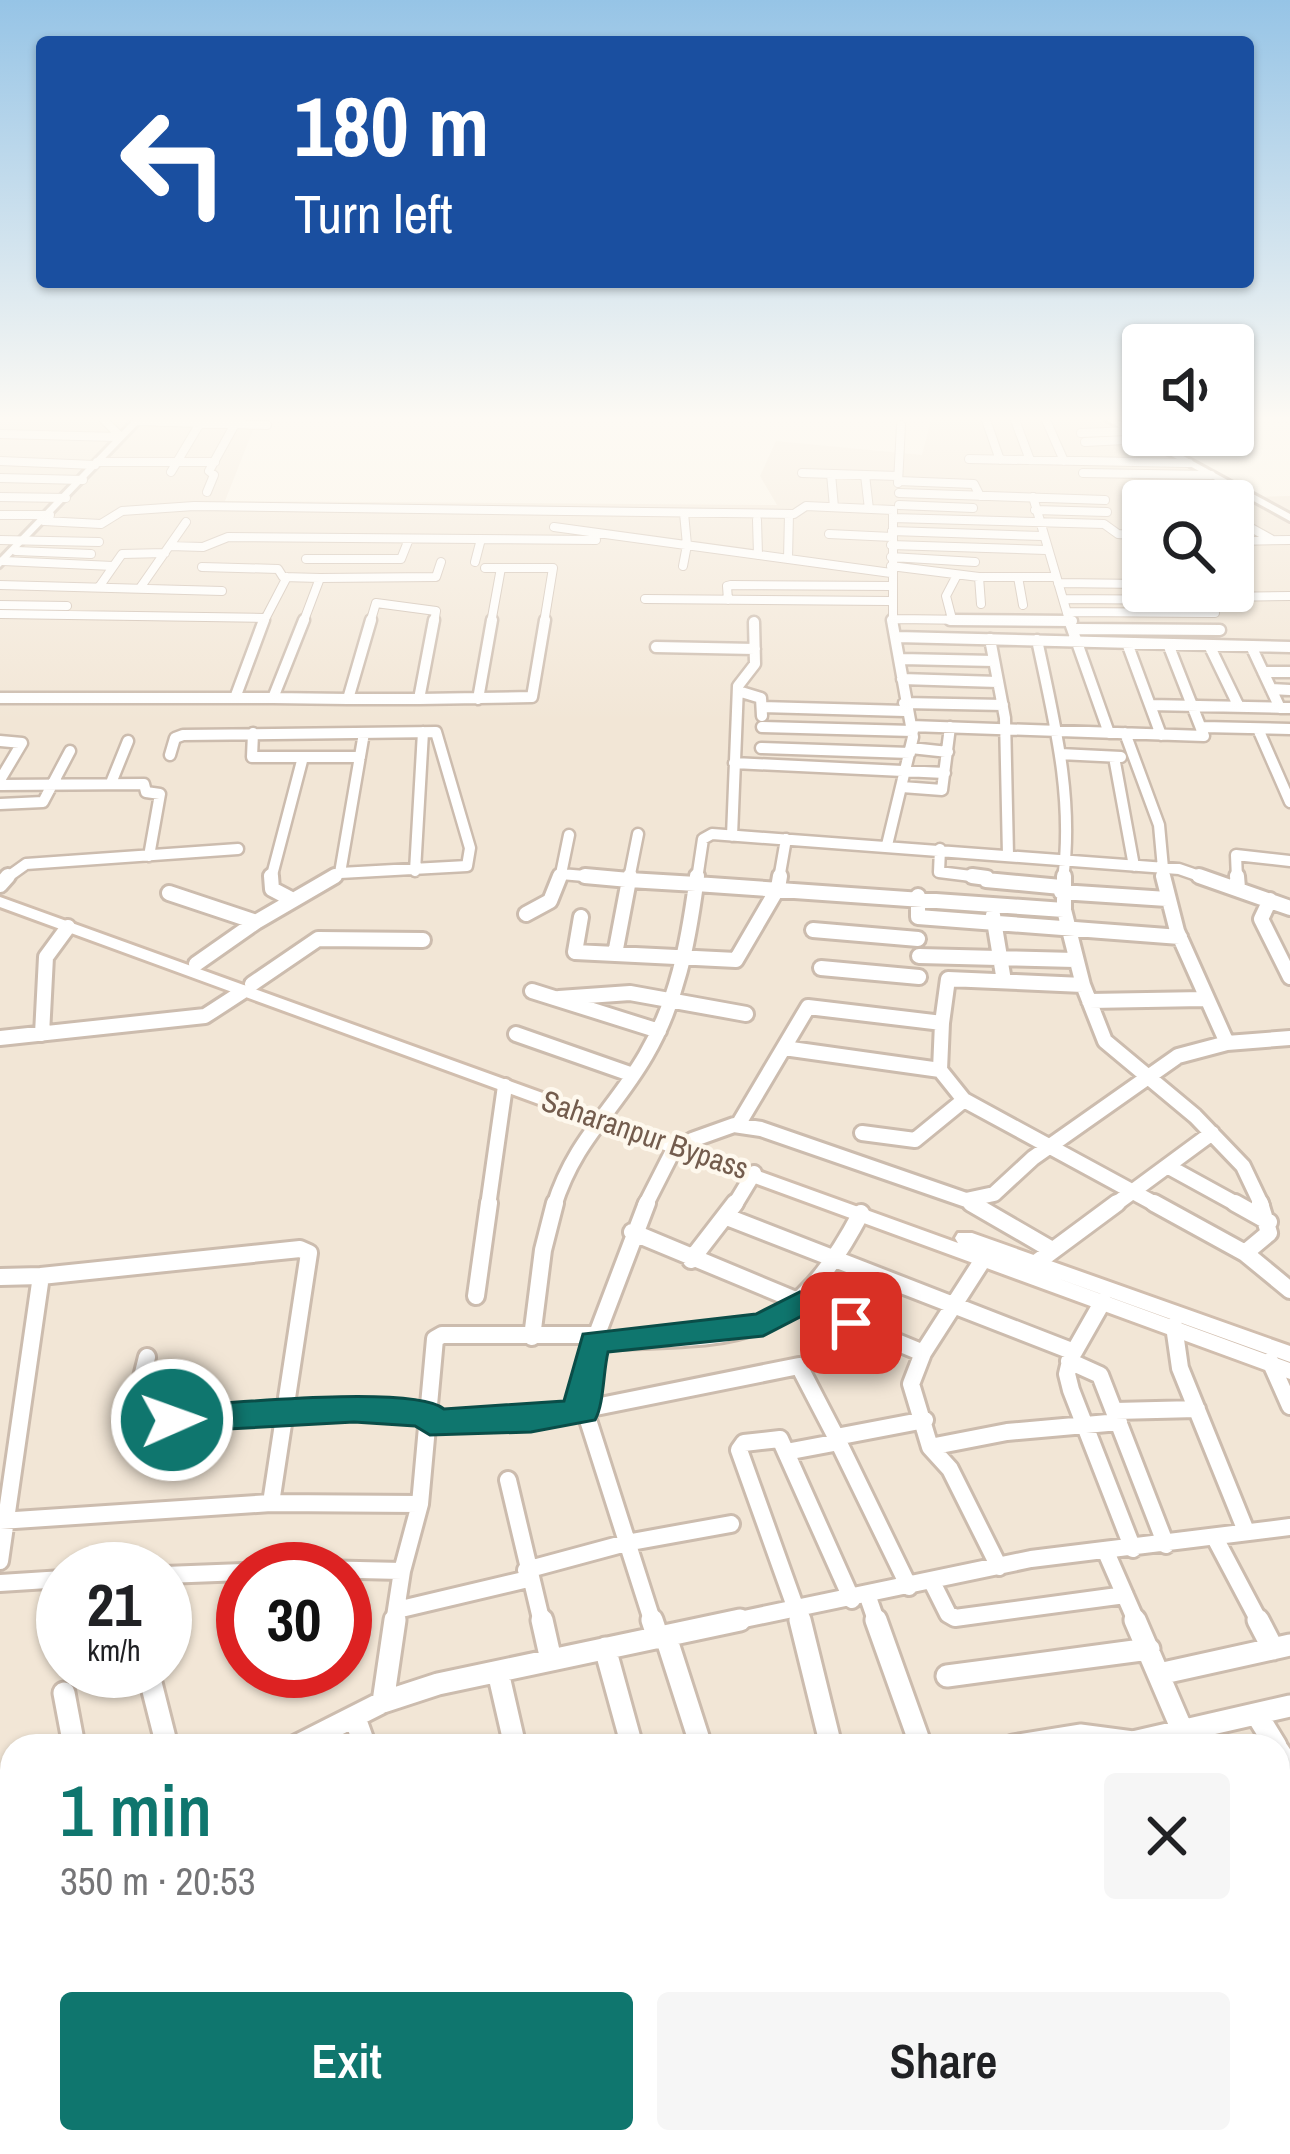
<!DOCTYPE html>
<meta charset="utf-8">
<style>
:root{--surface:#fff;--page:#f6f6f6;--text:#202124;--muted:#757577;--accent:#0f766e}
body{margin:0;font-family:"Archivo Narrow",sans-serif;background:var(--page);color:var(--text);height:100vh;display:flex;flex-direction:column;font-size:45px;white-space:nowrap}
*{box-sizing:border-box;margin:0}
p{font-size:39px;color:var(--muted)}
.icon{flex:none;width:66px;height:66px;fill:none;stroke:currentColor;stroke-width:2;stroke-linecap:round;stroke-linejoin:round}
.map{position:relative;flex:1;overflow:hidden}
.panel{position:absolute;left:0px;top:1734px;width:1290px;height:420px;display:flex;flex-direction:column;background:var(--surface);border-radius:36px 36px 0 0;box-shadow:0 3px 9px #0004}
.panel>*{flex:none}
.banner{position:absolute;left:36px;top:36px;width:1218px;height:252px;border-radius:12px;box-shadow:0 3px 9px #0004;background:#1a4fa0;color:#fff;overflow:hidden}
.buttons{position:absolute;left:1122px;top:324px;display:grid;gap:24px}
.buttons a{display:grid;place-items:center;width:132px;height:132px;border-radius:12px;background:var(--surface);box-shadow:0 3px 9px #0004;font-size:60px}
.speed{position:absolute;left:36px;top:1542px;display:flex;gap:24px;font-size:60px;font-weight:700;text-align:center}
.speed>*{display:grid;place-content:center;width:156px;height:156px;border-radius:50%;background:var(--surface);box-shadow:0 3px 9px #0004;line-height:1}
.speed small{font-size:30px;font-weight:400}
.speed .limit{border:18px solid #d22;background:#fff;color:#111}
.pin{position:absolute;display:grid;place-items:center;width:102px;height:102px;color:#fff;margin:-51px;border-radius:24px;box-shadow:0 6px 18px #0006}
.me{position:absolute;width:132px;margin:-66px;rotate:88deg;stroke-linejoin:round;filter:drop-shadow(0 0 9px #0008)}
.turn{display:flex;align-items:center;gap:42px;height:252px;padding:0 60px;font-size:54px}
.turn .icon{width:156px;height:156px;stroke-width:2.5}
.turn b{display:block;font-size:84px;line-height:102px}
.round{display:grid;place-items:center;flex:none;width:126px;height:126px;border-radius:12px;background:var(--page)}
.headline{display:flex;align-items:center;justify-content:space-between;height:204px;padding:0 60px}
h1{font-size:72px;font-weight:600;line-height:90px;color:var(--accent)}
.cta{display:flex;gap:24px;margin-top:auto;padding:24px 60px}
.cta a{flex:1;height:138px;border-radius:12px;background:var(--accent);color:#fff;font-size:48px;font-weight:600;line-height:138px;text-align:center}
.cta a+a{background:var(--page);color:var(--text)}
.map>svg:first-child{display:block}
.residential{fill:#f2e6d6;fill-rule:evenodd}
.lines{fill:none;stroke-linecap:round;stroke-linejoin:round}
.minor-far4-casing{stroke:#ccbcae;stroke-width:10}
.minor-far3-casing{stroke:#ccbcae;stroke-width:15}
.minor-far2-casing{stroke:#ccbcae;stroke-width:20}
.minor-far1-casing{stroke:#ccbcae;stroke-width:22}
.minor-casing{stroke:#ccbcae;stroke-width:27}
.tertiary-casing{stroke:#ccbcae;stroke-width:6}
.secondary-casing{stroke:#d1beae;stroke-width:6}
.minor-far4{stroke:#fff;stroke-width:8}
.minor-far3{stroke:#fff;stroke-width:10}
.minor-far2{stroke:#fff;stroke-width:14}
.minor-far1{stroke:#fff;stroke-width:16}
.minor{stroke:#fff;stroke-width:21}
.tertiary{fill:#fff;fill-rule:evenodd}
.secondary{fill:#fff;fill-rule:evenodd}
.route{fill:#0f766e;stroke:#0a4d48;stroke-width:3}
.labels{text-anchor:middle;stroke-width:9;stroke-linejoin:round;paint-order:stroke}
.street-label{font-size:30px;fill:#735c4d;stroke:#fef8ed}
</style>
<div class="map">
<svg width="1290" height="2154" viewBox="0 0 1290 2154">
<rect width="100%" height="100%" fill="#fbf4e7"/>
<!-- residential -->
<path class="residential" d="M0,420H257L225,501L777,505L760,476L776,441L922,455L931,420H1098L1251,497L1290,496V2154H0ZM1143,501H1233V591H1143ZM63,1569H165V1671H63ZM243,1569H345V1671H243ZM12,1746H1278V2142H12Z"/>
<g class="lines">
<!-- minor-far4 casing -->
<g class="minor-far4-casing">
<path id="minor-far4" d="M104,420L120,436
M986,420L1000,460
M1015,420L1030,460
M1046,420L1064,461
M138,421L267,425
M1081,433L1131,431
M0,434L118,437
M1085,442L1145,439
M969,459L1189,463
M0,461L95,465
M97,462H215
M171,472L202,420
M802,473L898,476
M1083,473L1211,475
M831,474L834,507
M865,475L869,509
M0,478L83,480
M898,481L974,484L980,496
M898,483L901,425
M207,492L214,475L209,471L235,424
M899,493L1105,500
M0,497L66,498
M1033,497L1070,623
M899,505L973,508
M1035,510L1107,512
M0,515H50
M1233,518L1271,539
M757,520L758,555
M44,521L101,524L122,511L194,506L794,514L806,506L893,510V518L1104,524L1118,534L1143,536
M554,527L891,573
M892,531L1042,536
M829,534L892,537
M0,540L99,542
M1233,541L1290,540
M891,545L1046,550
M170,546L203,547L228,537L596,540
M16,551L91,554
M891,557L975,562
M306,559H401L409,539
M788,559L789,514
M3,561L113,566
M475,562L481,539
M683,566L687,545L684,513
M891,566L979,577H1055
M202,567L278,569L283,577L320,578L303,623
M485,568H553L544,623
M979,577L981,604
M1018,577L1023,605
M320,578L436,577L441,562
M1058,583L1143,584
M0,585L222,591
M99,587L122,554L165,553
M140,588L186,522
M1217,597L1290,596
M645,599L890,601
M1064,599L1201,600
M728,600L727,586L731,585L891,586
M0,605L67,606
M1069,612L1215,613
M0,614L265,618
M894,619L1072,621
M952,619L946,596L957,575
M263,623L287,577
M370,623L376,603L436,611L434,623
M491,623L501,568
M893,623V518"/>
</g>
<!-- minor-far3 casing -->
<g class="minor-far3-casing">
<path id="minor-far3" d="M950,620L1072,621
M1069,620L1109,733
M1076,629L1220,630
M897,637L1290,647
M990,639L1005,718L1008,855
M1037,640C1054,720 1074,797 1063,879
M1127,643L1161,735
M1209,645L1239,707
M1251,646L1280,708
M656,647L755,649
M901,659L994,661
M1263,672H1290
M902,679L998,682
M1271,689L1290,690
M738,691L761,698L762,716
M0,698H273L304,620
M235,698L264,620
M273,698L348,699
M348,699H419L434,620
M348,699L371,620
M419,699L532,697L545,620
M478,699L492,620
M904,703L1003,705
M1150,705L1290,708
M762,707L905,711
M911,726L1204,736L1168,644
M762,727L913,731
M1203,727L1290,729
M1258,729L1290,802
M253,733L252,757H303
M1125,733L1159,825L1164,879
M0,741L22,743L0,780
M761,748L910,753
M911,748L948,752
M1060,754L1121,757
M170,755L175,738L183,735L436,732L470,848L467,866L340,873L330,879
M1114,757L1134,866
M734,763L945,773
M111,783L128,741
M0,785L144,784L146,792L160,794L149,856
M902,787L942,790L950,727
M0,804L43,802L70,751
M732,836L738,686L755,664L754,622
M887,845L913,737L892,620
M940,849L939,872L987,878
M415,871L423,732
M340,873L364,733
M561,874L569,835
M5,879L26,864L238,849
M271,879L303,757H360
M559,879L561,874L619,879
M629,879L638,834
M697,879L703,839L712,834L1179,869L1208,879
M779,879L786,839
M1237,879L1236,855L1290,861"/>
</g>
<!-- minor-far2 casing -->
<g class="minor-far2-casing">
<path id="minor-far2" d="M271,876L272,889L291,899
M585,876L629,880L630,876
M697,876L696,884L1064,910L1083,985
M972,876L987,878
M1064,876V910
M1163,876L1177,931L1227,1043
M1199,876L1290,908
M1237,876L1238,888
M986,880L1061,887
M0,885L8,876
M1061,892L1167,899
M169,893L256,922L335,876
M918,896V917L1180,937
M1270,900L1261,919L1290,977
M526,914L550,901L560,876
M993,915L1004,981
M581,917L575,952L736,960L778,888L780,876
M813,930L918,939
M919,956L1075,960
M196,964L256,922
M821,968L919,977
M252,984L318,939L423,940
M532,991L659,1031
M559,998L630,993L746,1014
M1089,1001L1204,999
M942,1023L948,979L1083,985L1105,1041L1195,1116L1243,1166L1262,1206
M42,1034L46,957L68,927
M516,1034L633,1075
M0,1038L205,1016L242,992
M784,1048L940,1070L964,1100L1159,1206
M738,1125L808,1007L942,1023L940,1070
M862,1133L915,1140L964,1100
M692,1140L734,1125L761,1129L966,1200L994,1194L1033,1158L1178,1056L1227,1043L1290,1038
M1169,1167L1240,1206
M971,1203L977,1206
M488,1206L505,1086
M554,1206C575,1139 613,1112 646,1055C677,1002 688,943 696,884L629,880L615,954
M645,1206L676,1145
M734,1206L754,1173
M1113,1206L1212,1133"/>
</g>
<!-- minor-far1 casing -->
<g class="minor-far1-casing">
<path id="minor-far1" d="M647,1203L594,1342L581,1398L653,1623
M971,1203L1052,1250
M1154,1203L1245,1253L1269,1233L1260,1203
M1235,1203L1269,1222
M727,1217L1074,1352L1103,1301
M632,1232L923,1353L984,1258
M1245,1253L1290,1290
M691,1260L735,1203
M1036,1263L1117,1203
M41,1276L300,1249L309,1253L271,1503
M0,1277L41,1276L0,1561
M476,1296L489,1203
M1174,1326L1180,1368L1246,1531
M532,1337L543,1250L555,1203
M594,1342C735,1335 789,1350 861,1213
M923,1353L911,1384L930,1447L950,1469L999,1567
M147,1357L131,1421L354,1410L430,1414
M1071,1357L1067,1374L1071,1390L1133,1549
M1069,1361L1100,1375L1166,1545
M1270,1361L1290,1406
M1115,1411L1197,1409
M430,1423L531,1420L799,1366L836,1437
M930,1447L1007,1432L1119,1422
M786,1452L839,1442
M508,1480L542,1623
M0,1521L271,1503L420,1504
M1215,1538L1260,1623
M1106,1552L1137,1623
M316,1569L402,1571L394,1623
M526,1570L626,1543L731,1524
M402,1571L420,1504L435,1339L442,1335H597
M165,1575L243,1572
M932,1582L948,1614L955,1618L1125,1595
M0,1583L63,1579
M909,1587L836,1437L925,1420
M868,1597L877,1623
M397,1610L528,1579
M725,1623L1031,1559L1290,1527
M801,1623L739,1450L744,1443L780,1439L852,1600"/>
</g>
<!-- minor casing -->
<g class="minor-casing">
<path id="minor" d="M542,1620L551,1660
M652,1620L658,1638
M800,1620L831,1746
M876,1620L921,1746
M1135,1620L1183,1732
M1258,1620L1273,1649
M666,1637L701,1746
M605,1648L632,1746
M148,1671L167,1746
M498,1672L515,1746
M1159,1674L1290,1645
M947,1676L1149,1649
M64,1693L74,1746
M383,1702L395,1620
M1257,1715L1276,1746
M355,1718L365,1746
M296,1746L383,1702L438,1684L740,1620
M1013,1746L1080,1735L1133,1742L1290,1706
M1278,1750L1290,1769
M0,1805L12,1922
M1278,1862L1290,1858
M0,1979L12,1975
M0,2115L12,2110
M356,2142L359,2154
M603,2142L606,2154
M1271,2142L1278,2154
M260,2154L279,2142
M497,2154L526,2142
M789,2154L939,2144
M1128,2154L1156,2142"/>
</g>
<!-- tertiary casing -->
<g class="tertiary-casing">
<path id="tertiary" d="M133,420H142L0,567V558Z
M1106,420H1117L1290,514V521Z"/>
</g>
<!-- secondary casing -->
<g class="secondary-casing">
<path id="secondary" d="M0,897L958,1243L955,1238L958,1233H972L1290,1346V1362L1054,1277L1290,1363V1379L0,907Z"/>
</g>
<!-- minor-far4 -->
<use href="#minor-far4" class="minor-far4"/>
<!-- minor-far3 -->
<use href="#minor-far3" class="minor-far3"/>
<!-- minor-far2 -->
<use href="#minor-far2" class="minor-far2"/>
<!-- minor-far1 -->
<use href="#minor-far1" class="minor-far1"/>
<!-- minor -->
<use href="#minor" class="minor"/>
<!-- tertiary -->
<use href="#tertiary" class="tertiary"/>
<!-- secondary -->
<use href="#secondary" class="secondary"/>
</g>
<!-- sky -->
<linearGradient id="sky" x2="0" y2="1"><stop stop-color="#96c4e6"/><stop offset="0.58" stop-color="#fdfaf4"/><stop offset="1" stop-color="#fdfaf4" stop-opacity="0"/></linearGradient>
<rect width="1290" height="722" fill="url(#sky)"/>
<!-- route -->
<path class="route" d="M800,1292L863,1315L867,1323L863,1331L851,1334L802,1316L763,1336L608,1352C603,1373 604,1404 595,1420L531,1432L430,1435L415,1426L354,1422L172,1432L160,1429L155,1420L160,1411L172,1407C221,1404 413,1384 444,1409L564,1401L583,1334L756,1314Z"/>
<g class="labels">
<!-- street labels -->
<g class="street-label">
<text transform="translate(645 1135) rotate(19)" y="10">Saharanpur Bypass</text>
</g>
</g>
</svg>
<div class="buttons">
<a><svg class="icon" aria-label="sound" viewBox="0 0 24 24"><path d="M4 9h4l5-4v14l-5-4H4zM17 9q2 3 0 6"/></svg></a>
<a><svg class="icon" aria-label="search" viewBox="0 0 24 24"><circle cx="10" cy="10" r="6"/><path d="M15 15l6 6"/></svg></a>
</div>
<div class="speed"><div>21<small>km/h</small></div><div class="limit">30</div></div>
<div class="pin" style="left:851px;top:1323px;background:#d93025"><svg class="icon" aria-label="arrive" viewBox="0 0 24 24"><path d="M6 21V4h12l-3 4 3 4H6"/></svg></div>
<svg class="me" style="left:172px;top:1420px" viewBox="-20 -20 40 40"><circle r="17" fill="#0f766e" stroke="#fff" stroke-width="3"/><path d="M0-11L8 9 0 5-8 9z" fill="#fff"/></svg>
<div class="banner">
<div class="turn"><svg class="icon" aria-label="left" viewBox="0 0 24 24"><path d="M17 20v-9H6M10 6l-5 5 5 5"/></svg><div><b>180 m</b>Turn left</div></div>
</div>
<section class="panel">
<div class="headline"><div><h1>1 min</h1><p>350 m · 20:53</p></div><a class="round"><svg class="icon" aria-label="close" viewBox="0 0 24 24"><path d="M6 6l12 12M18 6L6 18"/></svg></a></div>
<div class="cta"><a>Exit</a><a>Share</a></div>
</section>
</div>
